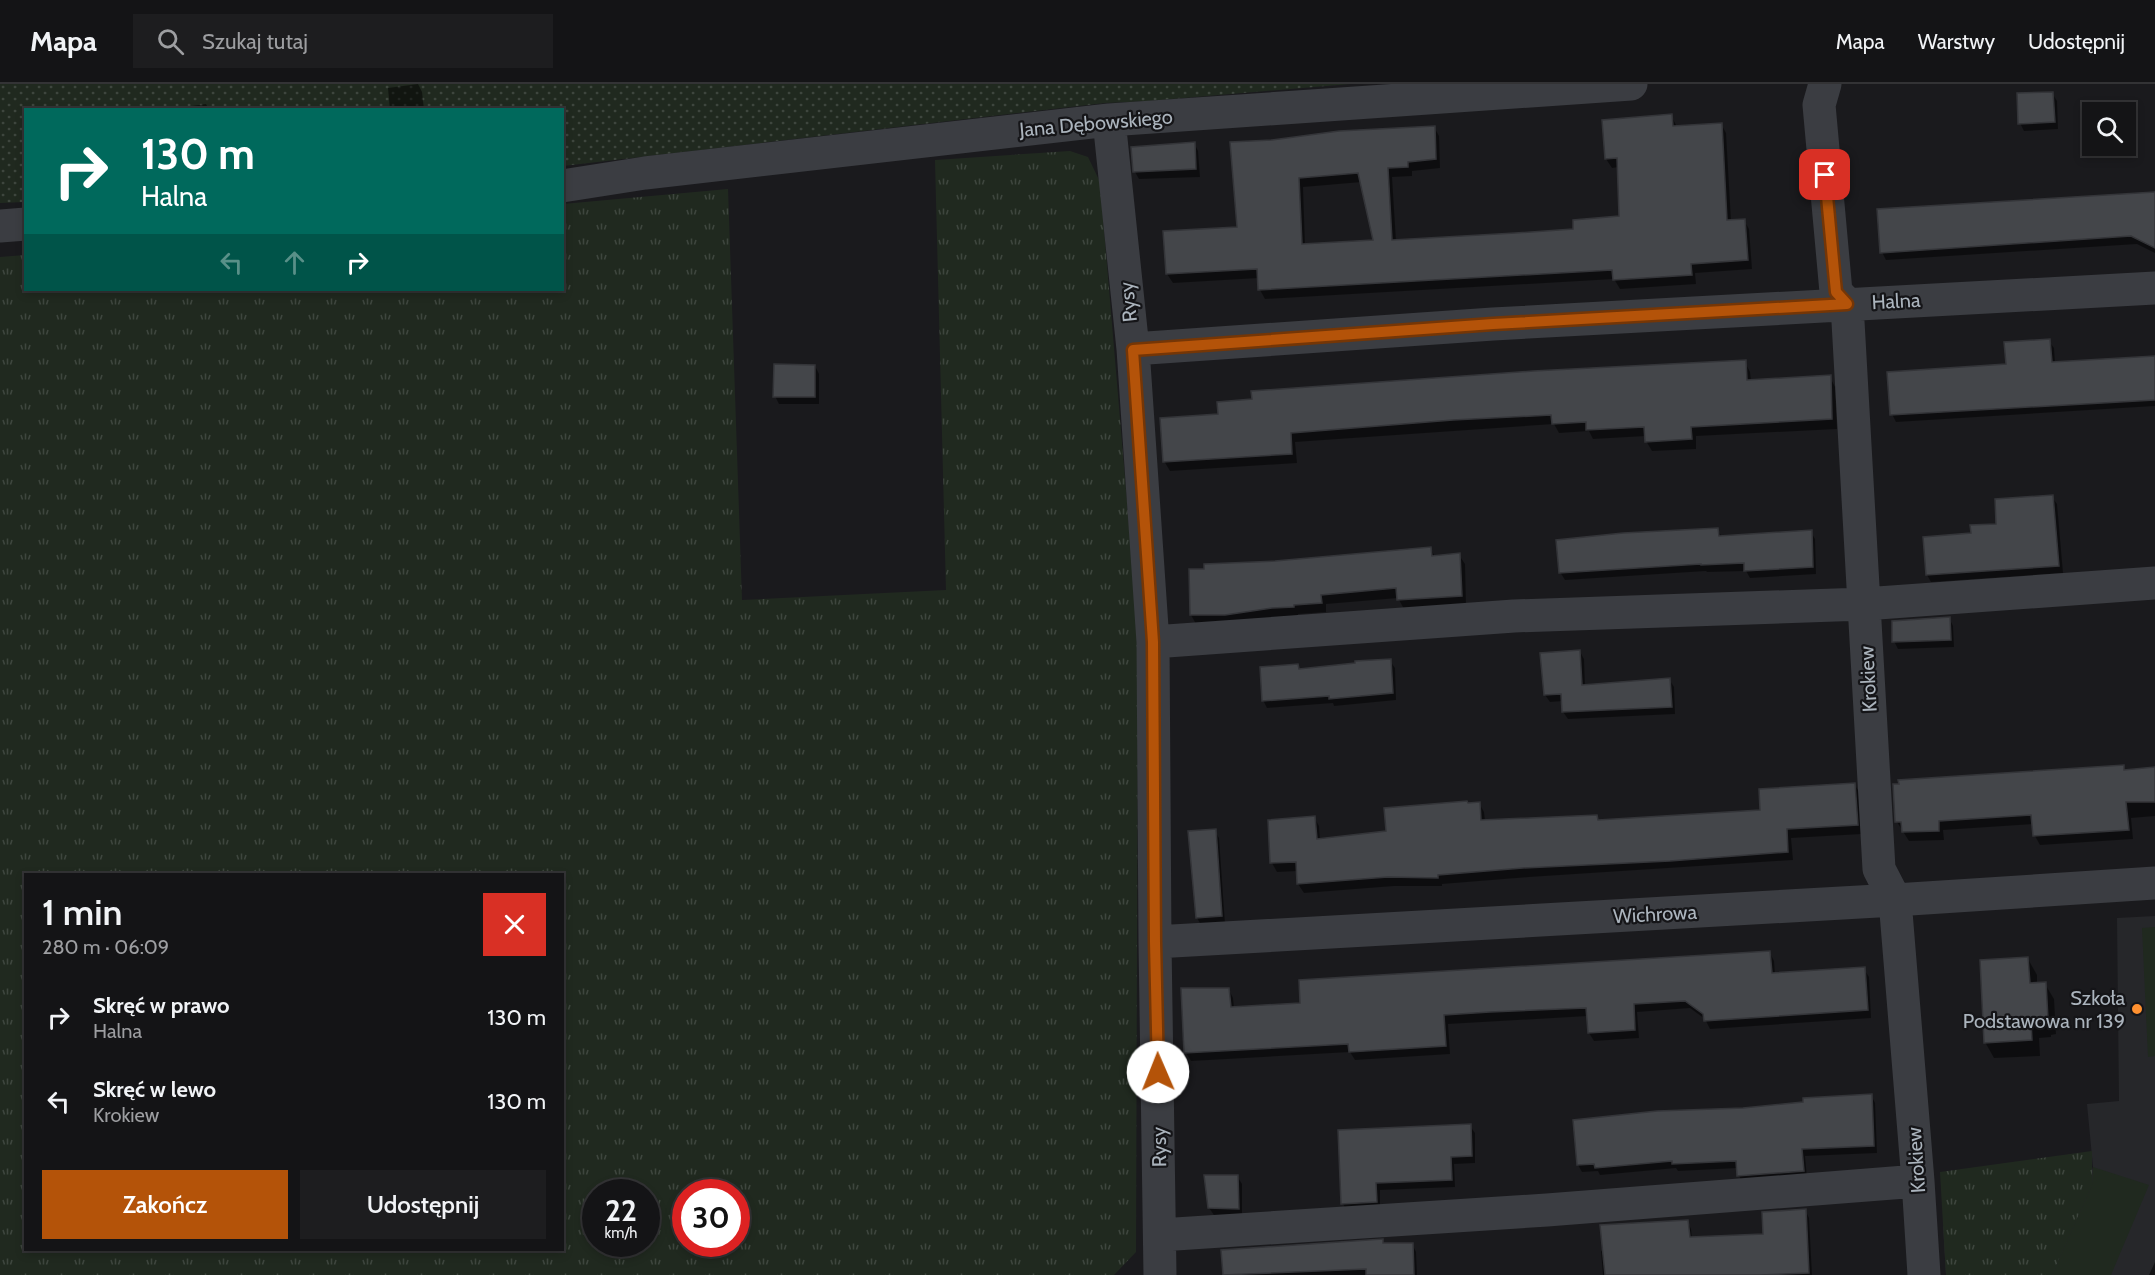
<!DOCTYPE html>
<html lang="pl">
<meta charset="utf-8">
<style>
:root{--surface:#141416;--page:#1d1d1f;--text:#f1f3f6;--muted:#9d9ea1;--line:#333335;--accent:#b45309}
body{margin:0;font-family:Cabin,sans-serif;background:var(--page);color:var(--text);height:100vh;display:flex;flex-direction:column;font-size:22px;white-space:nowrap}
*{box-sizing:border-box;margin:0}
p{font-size:20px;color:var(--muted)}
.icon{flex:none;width:33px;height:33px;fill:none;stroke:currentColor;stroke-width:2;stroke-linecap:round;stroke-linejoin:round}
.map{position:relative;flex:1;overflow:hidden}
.panel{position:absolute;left:24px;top:789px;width:540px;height:378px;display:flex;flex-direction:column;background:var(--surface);border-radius:0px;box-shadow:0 3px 9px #0003,0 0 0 2px var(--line)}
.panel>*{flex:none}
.guide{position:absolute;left:24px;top:24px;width:540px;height:183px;border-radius:0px;box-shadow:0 3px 9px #0003,0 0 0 2px var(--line);background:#00695c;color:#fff;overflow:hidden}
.controls{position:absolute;left:2082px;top:18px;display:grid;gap:12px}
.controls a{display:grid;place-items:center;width:54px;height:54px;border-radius:0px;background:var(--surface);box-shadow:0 3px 9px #0003,0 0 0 2px var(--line);font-size:30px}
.speed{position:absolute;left:582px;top:1095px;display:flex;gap:12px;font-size:30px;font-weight:700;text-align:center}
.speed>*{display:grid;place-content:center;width:78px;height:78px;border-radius:50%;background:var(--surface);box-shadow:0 3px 9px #0003,0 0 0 2px var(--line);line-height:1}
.speed small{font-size:15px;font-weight:400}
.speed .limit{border:9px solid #d22;background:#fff;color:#111}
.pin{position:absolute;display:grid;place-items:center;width:51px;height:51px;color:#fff;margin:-26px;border-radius:12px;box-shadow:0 3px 9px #0006}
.me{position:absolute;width:66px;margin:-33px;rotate:359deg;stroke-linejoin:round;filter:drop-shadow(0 0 4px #0008)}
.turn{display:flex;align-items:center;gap:21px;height:126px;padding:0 18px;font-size:27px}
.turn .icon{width:78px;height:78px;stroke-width:2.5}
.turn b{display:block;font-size:42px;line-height:51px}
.lanes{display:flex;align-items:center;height:57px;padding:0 18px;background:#0003;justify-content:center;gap:30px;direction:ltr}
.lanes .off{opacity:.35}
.round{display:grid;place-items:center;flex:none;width:63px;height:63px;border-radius:0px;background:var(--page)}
.headline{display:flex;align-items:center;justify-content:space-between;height:102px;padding:0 18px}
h1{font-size:36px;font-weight:600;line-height:45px}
.cta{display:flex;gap:12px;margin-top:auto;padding:12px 18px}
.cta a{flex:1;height:69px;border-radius:0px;background:var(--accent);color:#fff;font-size:24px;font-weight:600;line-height:69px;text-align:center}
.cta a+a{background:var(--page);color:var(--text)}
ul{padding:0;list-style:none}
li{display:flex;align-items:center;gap:18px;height:84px;padding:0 18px}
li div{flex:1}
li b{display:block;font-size:22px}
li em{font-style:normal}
header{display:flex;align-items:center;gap:36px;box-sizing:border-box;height:84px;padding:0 30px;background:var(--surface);border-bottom:2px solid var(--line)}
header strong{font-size:28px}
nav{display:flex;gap:33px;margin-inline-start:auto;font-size:21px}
.search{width:420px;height:54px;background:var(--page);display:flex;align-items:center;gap:15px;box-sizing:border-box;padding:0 21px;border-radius:0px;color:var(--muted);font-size:22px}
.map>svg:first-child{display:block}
.built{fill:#26272a}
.grass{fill:url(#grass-tufts);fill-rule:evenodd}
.garden{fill:url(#garden-dots)}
.pitch{fill:#20291f}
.shadow{fill:#0007;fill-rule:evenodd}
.building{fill:#44464a;stroke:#343539;stroke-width:1.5;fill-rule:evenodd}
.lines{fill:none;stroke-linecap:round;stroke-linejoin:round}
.minor{stroke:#3b3d42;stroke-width:33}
.route-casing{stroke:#753606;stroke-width:15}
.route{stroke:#b45309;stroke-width:10}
.poi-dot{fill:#ff9130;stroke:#151518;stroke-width:2}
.labels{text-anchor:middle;stroke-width:4.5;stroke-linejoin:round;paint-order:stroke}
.street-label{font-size:20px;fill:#abb4bd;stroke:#151518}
.poi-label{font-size:20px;fill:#abb4bd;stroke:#151518;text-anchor:end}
</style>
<header>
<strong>Mapa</strong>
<div class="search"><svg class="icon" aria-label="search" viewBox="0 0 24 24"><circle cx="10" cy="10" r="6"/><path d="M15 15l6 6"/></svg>Szukaj tutaj</div>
<nav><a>Mapa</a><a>Warstwy</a><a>Udostępnij</a></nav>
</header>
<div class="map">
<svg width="2155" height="1191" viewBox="0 0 2155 1191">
<defs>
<pattern id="grass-tufts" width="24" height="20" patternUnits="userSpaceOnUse" patternTransform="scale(1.5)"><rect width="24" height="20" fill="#20291f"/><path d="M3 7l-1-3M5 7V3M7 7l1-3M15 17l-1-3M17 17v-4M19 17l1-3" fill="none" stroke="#3e463e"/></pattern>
<pattern id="garden-dots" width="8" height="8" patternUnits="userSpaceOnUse" patternTransform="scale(1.5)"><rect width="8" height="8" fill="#20291f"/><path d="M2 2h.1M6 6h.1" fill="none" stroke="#3e463e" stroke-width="1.8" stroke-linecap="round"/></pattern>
</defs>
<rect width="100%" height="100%" fill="#1a1a1d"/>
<!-- built -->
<path class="built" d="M2155,832V1191H1946L1943,1142L2051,1191L2093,1083L2087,1020L2119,1017L2117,834Z"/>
<!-- grass -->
<path class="grass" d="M1070,67L1088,73L1100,98L1138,548L1136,1168L1114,1191H0V173L25,171L26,206H562L563,120L728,105L742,516L946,506L935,76ZM26,790H562V1166H26ZM596,1108H646V1160H596ZM686,1108H736V1160H686Z
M2092,1067V1101L2052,1191H1946L1940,1088Z"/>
<!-- garden -->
<path class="garden" d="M0,0H1350L1149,17L1105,19L563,82L562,26H26L25,118L0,119Z"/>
<!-- pitch -->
<path class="pitch" d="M2155,843V972L2148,973L2142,844Z
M2093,1083L2149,1101L2111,1191H2052L2092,1101Z"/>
<!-- shadow -->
<path class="shadow" d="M418,0L422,8L424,26H390L388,4Z
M2052,9L2057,17L2058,45L2024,47L2020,39Z
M206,20L209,26H170V25Z
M1671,31L1677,43L1721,40L1726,49L1731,137L1744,136L1749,145L1752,185L1695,189L1696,200L1620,205L1614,195L1265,215L1260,206L1259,194L1173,199L1167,190L1165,149L1238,144L1231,60L1434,43L1439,52L1440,84L1412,87V92L1392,93L1396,157L1574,146L1621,133L1619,83L1612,84L1606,75ZM1362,98L1375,157L1305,162L1303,103Z
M1194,59L1198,67L1200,93L1139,95L1135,88Z
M2155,109V169L2137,160L1886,176L1882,168Z
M2049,257L2054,264L2055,279L2155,273V322L1896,338L1892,330L2007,282Z
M1745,278L1750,288L1751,297L1830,293L1835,303L1837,345L1696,352V365L1652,367L1646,357V352L1593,355L1589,347L1559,349L1554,340L1295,358L1297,379L1170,387L1164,377L1220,331Z
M815,282L819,290V320H779L775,312Z
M2052,413L2057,420L2063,489L1931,498L1927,491L1998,441Z
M1717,445L1722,453L1811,448L1815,455L1816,490L1750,494L1746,487L1707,488L1706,487L1565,496L1560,488Z
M1431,465L1435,473L1459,471L1465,480L1466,521L1404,525L1398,514L1326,520V528L1298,530V532L1196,540L1191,531L1275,478Z
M1949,534L1953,542L1954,563L1898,565L1894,557Z
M1580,568L1584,575L1585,603L1669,595L1674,603L1675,630L1568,635L1563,628V617L1550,618L1545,611Z
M1390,577L1395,584L1396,616L1334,622L1333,619L1267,624L1263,616L1298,582L1300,586Z
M2123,683L2126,687L2155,685V732L2131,734L2133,755L2040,761L2035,752L2034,740L1943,746L1944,756L1909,757L1897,738L1895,701Z
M1854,700L1860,709L1862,750L1791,754L1793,776L1529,793L1442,800V802H1394L1304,809L1298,800V787L1277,788L1272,779L1314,733L1319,742L1320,756L1388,749L1468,720L1479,719L1484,728L1485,737L1597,732L1600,738L1762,727Z
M1215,747L1219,754L1225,840L1201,841L1197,834L1190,748Z
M1770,869L1774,877L1775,890L1864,885L1869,893L1871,934L1710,945L1705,935L1690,924L1637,928L1639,954L1594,957L1589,949L1588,932L1448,940L1450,970L1355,976L1350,968L1191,977L1186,969L1229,906L1233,914L1234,924L1302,920Z
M2028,875L2037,891V900H2045L2054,915L2056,950L2051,951V953L2039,954L2040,972L1994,974L1985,958Z
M1871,1011L1875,1019L1877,1069L1805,1072L1807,1094L1743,1099L1739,1092L1738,1084L1678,1087L1676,1084L1600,1091L1598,1087L1582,1088L1578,1081Z
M1470,1042L1475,1049V1079L1454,1080L1455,1103L1380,1106V1125L1347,1127L1343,1120L1340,1048Z
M1237,1092L1242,1100V1132L1214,1131L1209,1124Z
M1805,1126L1809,1134L1812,1191H1603L1601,1167L1687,1137L1691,1145L1692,1154L1765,1152Z
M1382,1157L1384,1161L1412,1160L1416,1168L1417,1191H1224L1223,1167Z
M2155,1178V1191H2149Z"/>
<!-- building -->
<path class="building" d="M2053,8L2055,38L2018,40L2017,9Z
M1672,30L1673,42L1722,39L1727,136L1745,135L1748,176L1691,180L1692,191L1613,196L1612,186L1258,206L1257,185L1166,190L1163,147L1237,143L1230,58L1272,56L1339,47L1435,42L1436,75L1408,78V83L1388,84L1392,156L1515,149L1573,145V136L1619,132L1617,74L1605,75L1602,36ZM1358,89L1373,156L1302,160L1299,94Z
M1195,58L1196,85L1133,88L1131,63Z
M2155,108V164L2131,152L1880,169L1877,125Z
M2050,255L2052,278L2155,272V316L1890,331L1887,288L2006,280L2004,258Z
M1746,276L1747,296L1831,291L1832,335L1691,343L1692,355L1645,358L1644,343L1586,346V338L1552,340L1551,331L1453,336L1291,349L1292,370L1163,378L1160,334L1218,330L1217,318L1252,315L1251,307L1533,287Z
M774,280L815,281V313H773Z
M2053,411L2059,482L1926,491L1923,453L1971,449L1970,441L1996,440L1995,415Z
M1718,444L1719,452L1812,446L1813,483L1744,487V479L1701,481V480L1559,489L1556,456L1623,449Z
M1431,463L1432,472L1460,469L1462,512L1397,516L1396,504L1321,511L1322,519L1294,521V523L1272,524L1225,531H1190L1189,485H1204V480L1275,477Z
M1950,533L1951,556L1892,558V537Z
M1580,566L1582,601L1670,594L1672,623L1562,628L1561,610L1544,611L1540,569Z
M1391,575L1393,609L1329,615V612L1262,617L1260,583L1298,580L1299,585L1355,579V577Z
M2124,681V686L2155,683V718H2126L2129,746L2033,752L2031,731L1939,737V747L1902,748L1901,738H1895L1893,700H1899L1898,696Z
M1855,699L1858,741L1787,745L1788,768L1670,777L1523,784L1438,791V794L1388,793L1297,800L1296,778L1270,779L1268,736L1315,732L1317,755L1386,747L1384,724L1467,717L1468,719L1480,718L1481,736L1597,731L1598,736L1760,726L1759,705Z
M1216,745L1222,832L1196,834L1188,747Z
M1770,867L1772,889L1865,883L1868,926L1704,937L1703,930L1685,917L1634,920L1635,946L1588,949L1586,924L1490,928L1444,931L1446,962L1349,968L1348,960L1184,969L1181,904H1229L1231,923L1300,919L1299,896Z
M2028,873L2030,899L2046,898L2048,935L2043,936L2044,938H2031L2032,956L1984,959L1980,876Z
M1872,1010L1874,1062L1802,1065L1804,1087L1737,1092L1736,1077L1672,1080V1077L1595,1084L1594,1080L1577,1081L1573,1036L1657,1027L1743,1024L1803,1018V1014Z
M1471,1040L1472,1072L1451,1073L1452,1096L1376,1099L1377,1118L1341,1120L1338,1046Z
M1204,1091H1238L1239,1125L1208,1124Z
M1806,1125L1809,1189L1760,1191H1605L1600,1141L1688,1136L1690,1153L1763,1150L1762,1128Z
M1383,1155V1159H1413L1414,1191H1366V1185L1223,1191L1221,1166Z"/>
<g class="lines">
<!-- minor -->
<path class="minor" d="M1825,0L1819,21L1836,208L1847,220L1879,785L1895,816L1918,1097L1924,1191
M1109,36L1133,265L1153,558L1155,858L1160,1191
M562,102L645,89L1109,36L1631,0
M0,142L26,140
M1133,265L1493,240L2155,204
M1153,558L1514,532L1864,520L2155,499
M1155,858L1895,816L2155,799
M1160,1151L1547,1126L1918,1097"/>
</g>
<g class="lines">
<!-- route casing -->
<g class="route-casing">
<path id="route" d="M1158,988L1155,858L1153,558L1133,266L1493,240L1847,220L1836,208L1825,91"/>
</g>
<!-- route -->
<use href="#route" class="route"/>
</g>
<!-- markers -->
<circle class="poi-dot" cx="2137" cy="925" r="6"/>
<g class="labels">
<!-- street labels -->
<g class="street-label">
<text transform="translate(1096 39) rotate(-5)" y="7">Jana Dębowskiego</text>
<text transform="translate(1896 217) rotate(-3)" y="7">Halna</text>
<text transform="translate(1128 218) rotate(-96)" y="7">Rysy</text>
<text transform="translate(1868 595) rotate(-93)" y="7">Krokiew</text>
<text transform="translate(1655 830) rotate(-3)" y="7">Wichrowa</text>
<text transform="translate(1159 1063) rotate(-91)" y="7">Rysy</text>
<text transform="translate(1916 1076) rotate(-94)" y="7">Krokiew</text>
</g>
<!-- poi labels -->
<g class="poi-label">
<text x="2125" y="921">Szkoła<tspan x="2125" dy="23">Podstawowa nr 139</tspan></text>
</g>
</g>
</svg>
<div class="controls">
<a><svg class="icon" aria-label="search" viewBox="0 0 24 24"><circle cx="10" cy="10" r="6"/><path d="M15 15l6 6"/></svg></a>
</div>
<div class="speed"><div>22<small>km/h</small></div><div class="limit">30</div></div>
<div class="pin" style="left:1825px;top:91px;background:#d93025"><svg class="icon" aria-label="arrive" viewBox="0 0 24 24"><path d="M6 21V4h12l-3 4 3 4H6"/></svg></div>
<svg class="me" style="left:1158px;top:988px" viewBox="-20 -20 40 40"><circle r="19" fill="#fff"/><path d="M0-13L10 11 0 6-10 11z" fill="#b45309"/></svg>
<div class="guide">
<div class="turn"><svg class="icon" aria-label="right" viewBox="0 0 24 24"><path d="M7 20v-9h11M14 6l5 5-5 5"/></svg><div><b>130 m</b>Halna</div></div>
<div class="lanes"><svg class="icon off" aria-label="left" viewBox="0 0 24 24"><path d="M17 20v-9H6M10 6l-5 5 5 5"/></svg><svg class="icon off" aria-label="ahead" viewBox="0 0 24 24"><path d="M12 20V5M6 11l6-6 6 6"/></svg><svg class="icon" aria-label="right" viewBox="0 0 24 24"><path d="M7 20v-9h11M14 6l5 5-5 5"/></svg></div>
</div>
<section class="panel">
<div class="headline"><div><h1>1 min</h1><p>280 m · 06:09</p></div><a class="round" style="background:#d93025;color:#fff"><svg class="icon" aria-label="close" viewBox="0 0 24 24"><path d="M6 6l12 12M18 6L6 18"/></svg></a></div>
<ul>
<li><svg class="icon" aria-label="right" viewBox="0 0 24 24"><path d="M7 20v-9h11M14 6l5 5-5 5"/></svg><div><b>Skręć w prawo</b><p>Halna</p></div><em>130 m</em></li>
<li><svg class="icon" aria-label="left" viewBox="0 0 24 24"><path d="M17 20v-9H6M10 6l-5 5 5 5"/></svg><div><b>Skręć w lewo</b><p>Krokiew</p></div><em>130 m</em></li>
</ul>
<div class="cta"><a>Zakończ</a><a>Udostępnij</a></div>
</section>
</div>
